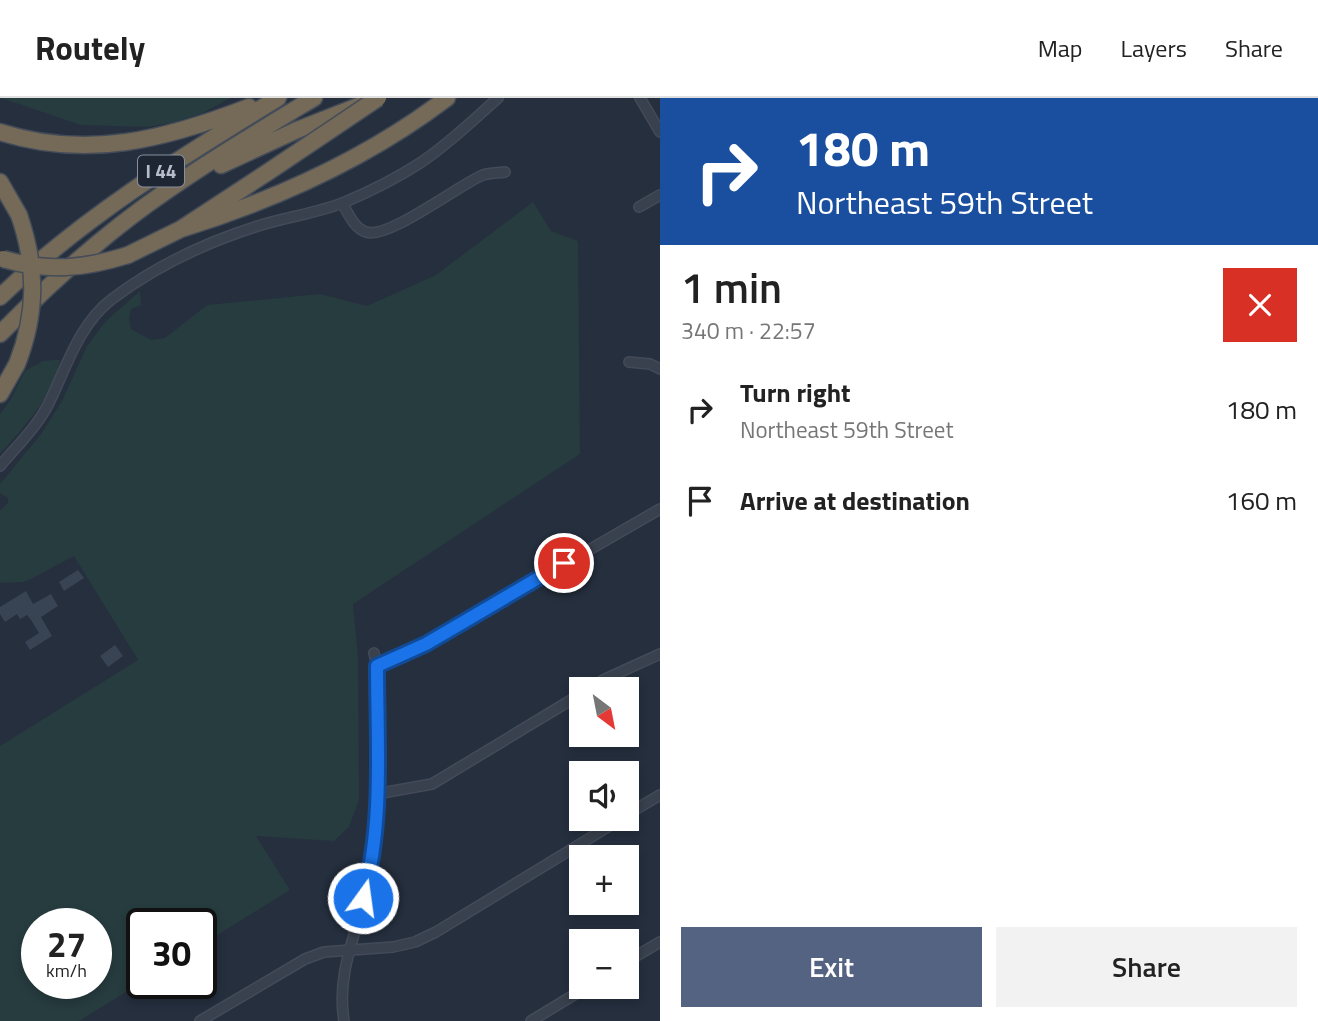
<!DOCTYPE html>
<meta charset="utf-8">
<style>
:root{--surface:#fff;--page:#f2f2f2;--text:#222;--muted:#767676;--line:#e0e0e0;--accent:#536381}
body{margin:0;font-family:"Titillium Web",sans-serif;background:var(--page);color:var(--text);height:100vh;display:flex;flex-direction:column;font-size:26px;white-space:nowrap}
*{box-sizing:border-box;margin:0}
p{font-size:23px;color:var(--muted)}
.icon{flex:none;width:38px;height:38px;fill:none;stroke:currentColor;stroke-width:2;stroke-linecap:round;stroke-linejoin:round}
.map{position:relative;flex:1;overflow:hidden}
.side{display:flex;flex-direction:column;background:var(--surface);width:658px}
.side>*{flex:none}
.hud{background:#1a4fa0;color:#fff;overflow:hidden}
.needle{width:46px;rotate:148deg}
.buttons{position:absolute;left:569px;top:579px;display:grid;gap:14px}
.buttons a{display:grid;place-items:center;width:70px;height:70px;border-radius:0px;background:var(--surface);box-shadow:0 4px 10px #0003;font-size:35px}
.speed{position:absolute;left:21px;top:810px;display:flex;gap:14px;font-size:35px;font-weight:700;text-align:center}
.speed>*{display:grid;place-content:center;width:91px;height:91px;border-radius:50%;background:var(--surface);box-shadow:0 4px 10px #0003;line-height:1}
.speed small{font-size:18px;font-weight:400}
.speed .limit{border:4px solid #111;border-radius:10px;background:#fff;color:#111}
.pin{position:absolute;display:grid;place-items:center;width:60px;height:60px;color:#fff;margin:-30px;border:4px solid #fff;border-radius:50%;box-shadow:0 2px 7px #0007}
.me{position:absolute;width:77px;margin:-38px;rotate:14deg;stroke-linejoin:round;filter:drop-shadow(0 0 5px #0008)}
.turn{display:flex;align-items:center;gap:24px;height:147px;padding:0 21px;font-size:32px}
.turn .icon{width:91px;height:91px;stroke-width:2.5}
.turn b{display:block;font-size:49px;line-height:60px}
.round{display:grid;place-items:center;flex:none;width:74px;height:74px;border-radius:0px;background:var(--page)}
.summary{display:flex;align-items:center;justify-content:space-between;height:119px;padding:0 21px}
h1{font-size:42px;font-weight:600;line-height:52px}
.action{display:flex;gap:14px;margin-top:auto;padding:14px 21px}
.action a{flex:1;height:80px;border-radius:0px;background:var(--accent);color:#fff;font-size:28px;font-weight:600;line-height:80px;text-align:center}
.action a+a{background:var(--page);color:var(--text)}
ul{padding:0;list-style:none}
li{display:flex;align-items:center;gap:21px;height:91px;padding:0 21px}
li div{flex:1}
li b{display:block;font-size:26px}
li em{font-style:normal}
header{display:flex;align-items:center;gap:42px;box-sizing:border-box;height:98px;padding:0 35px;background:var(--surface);border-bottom:2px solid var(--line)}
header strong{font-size:33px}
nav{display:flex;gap:38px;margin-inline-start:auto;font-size:24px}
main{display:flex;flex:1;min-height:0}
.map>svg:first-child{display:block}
.green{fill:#273c3f;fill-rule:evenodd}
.building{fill:#384354}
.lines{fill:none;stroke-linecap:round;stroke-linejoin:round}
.street-casing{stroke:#434a58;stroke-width:12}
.highway-casing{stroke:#444c59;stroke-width:19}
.street{stroke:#39414e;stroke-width:9}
.highway{stroke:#746a57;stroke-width:16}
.highway-bridge-casing{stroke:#444c59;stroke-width:19;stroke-linecap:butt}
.highway-bridge{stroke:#746a57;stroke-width:16}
.route-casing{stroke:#114b97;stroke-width:18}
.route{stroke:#1a73e8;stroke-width:12}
.labels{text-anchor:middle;stroke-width:7;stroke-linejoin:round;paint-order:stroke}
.shield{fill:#1e2634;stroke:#88909c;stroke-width:2}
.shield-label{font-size:19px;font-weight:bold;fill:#b6bdc9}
</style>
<header>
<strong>Routely</strong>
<nav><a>Map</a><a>Layers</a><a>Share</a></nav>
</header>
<main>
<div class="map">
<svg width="660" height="923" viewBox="0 0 660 923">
<rect width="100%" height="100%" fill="#252f3e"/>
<!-- green -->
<path class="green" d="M1,0H230L203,15L175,24L147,29L81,27Z
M533,104L551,133L578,143L580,356L353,506L358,559L359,702L349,729L334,743L256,738L290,792L201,847V826H142V884L79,923H0V648L138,562L74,458L31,481L22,484L0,485V413L8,405V400L0,395V386L41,336L62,303L87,248L106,223L140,193L141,207L131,211L129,221L131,231L151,242L165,240L207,207L320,196L367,208L436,177ZM37,826H96V886H37Z
M55,262H60C53,299 24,329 0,356V316L11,301L25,273L43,263Z"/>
<!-- building -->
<path class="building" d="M78,472L84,480L64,493L59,484Z
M26,493L33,506L51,496L58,508L41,519L52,538L30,552L25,544L39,535L31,522L27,517L20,521L17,516L5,524L0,516V509Z
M115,547L123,558L108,569L100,558Z"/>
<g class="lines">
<!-- street casing -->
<g class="street-casing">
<path id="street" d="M640,0L660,34
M342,105C348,115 354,130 366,134C388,142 460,86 483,77C489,75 498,75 505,74
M639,109L660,97
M629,264L650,266L660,271
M0,368C17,348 37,329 49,305C66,270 79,226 112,201C157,167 204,145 258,128C286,119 318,115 345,104C371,93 397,80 420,65C449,46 473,22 498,0
M377,568L426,546L660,411
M588,592L603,582L660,556
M376,696L432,686L581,596
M626,717L660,697
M626,864L660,844
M200,923L305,861L324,854L393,849L415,844L436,834L621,721
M344,923C335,868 363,824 371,771C382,705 377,635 377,568L374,555
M531,923L587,889"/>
</g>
<!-- highway casing -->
<g class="highway-casing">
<path id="highway" d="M0,34C88,62 166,41 249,9
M221,67L297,32L361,7
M0,84L19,117
M181,131C275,102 368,60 447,0
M128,157L181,131L268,74
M0,199C83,119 180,60 278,0
M0,236C51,184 105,135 165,94C213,60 264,30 314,0
M0,296L17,266"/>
</g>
<!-- street -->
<use href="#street" class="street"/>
<!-- highway -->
<use href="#highway" class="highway"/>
<!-- highway-bridge casing -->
<g class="highway-bridge-casing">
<path id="highway-bridge" d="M268,74L378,0
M3,161C49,174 83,171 128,157
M17,266C37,215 37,169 19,117"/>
</g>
<!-- highway-bridge -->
<use href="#highway-bridge" class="highway-bridge"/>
</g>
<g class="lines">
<!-- route casing -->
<g class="route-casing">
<path id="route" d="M363,800C384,727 377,644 377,568L426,546L564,465"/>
</g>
<!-- route -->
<use href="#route" class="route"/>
</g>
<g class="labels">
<!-- shield labels -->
<rect class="shield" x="138" y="57.5" width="46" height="31" rx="5"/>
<g class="shield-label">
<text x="161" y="80">I 44</text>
</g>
</g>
</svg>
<div class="buttons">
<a><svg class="needle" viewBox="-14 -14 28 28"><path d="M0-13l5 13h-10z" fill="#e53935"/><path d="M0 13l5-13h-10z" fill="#767676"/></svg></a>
<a><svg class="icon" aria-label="sound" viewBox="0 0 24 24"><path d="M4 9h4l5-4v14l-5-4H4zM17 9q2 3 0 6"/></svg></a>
<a>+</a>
<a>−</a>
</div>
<div class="speed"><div>27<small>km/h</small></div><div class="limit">30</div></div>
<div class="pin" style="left:564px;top:465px;background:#d93025"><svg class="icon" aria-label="arrive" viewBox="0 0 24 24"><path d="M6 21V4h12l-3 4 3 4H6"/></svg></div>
<svg class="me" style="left:363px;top:800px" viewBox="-20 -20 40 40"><circle r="17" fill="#1a73e8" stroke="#fff" stroke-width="3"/><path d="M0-11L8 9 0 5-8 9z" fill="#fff"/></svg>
</div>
<section class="side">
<div class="hud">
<div class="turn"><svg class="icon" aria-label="right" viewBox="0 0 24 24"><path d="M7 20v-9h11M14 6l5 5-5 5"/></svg><div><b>180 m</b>Northeast 59th Street</div></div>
</div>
<div class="summary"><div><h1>1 min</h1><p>340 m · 22:57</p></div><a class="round" style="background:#d93025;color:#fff"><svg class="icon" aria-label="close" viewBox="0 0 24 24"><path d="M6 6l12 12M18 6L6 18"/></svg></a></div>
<ul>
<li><svg class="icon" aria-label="right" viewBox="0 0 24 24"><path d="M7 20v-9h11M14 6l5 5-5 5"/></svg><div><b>Turn right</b><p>Northeast 59th Street</p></div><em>180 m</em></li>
<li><svg class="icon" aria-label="arrive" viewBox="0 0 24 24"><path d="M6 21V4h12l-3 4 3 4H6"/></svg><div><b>Arrive at destination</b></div><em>160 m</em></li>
</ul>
<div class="action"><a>Exit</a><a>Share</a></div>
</section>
</main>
